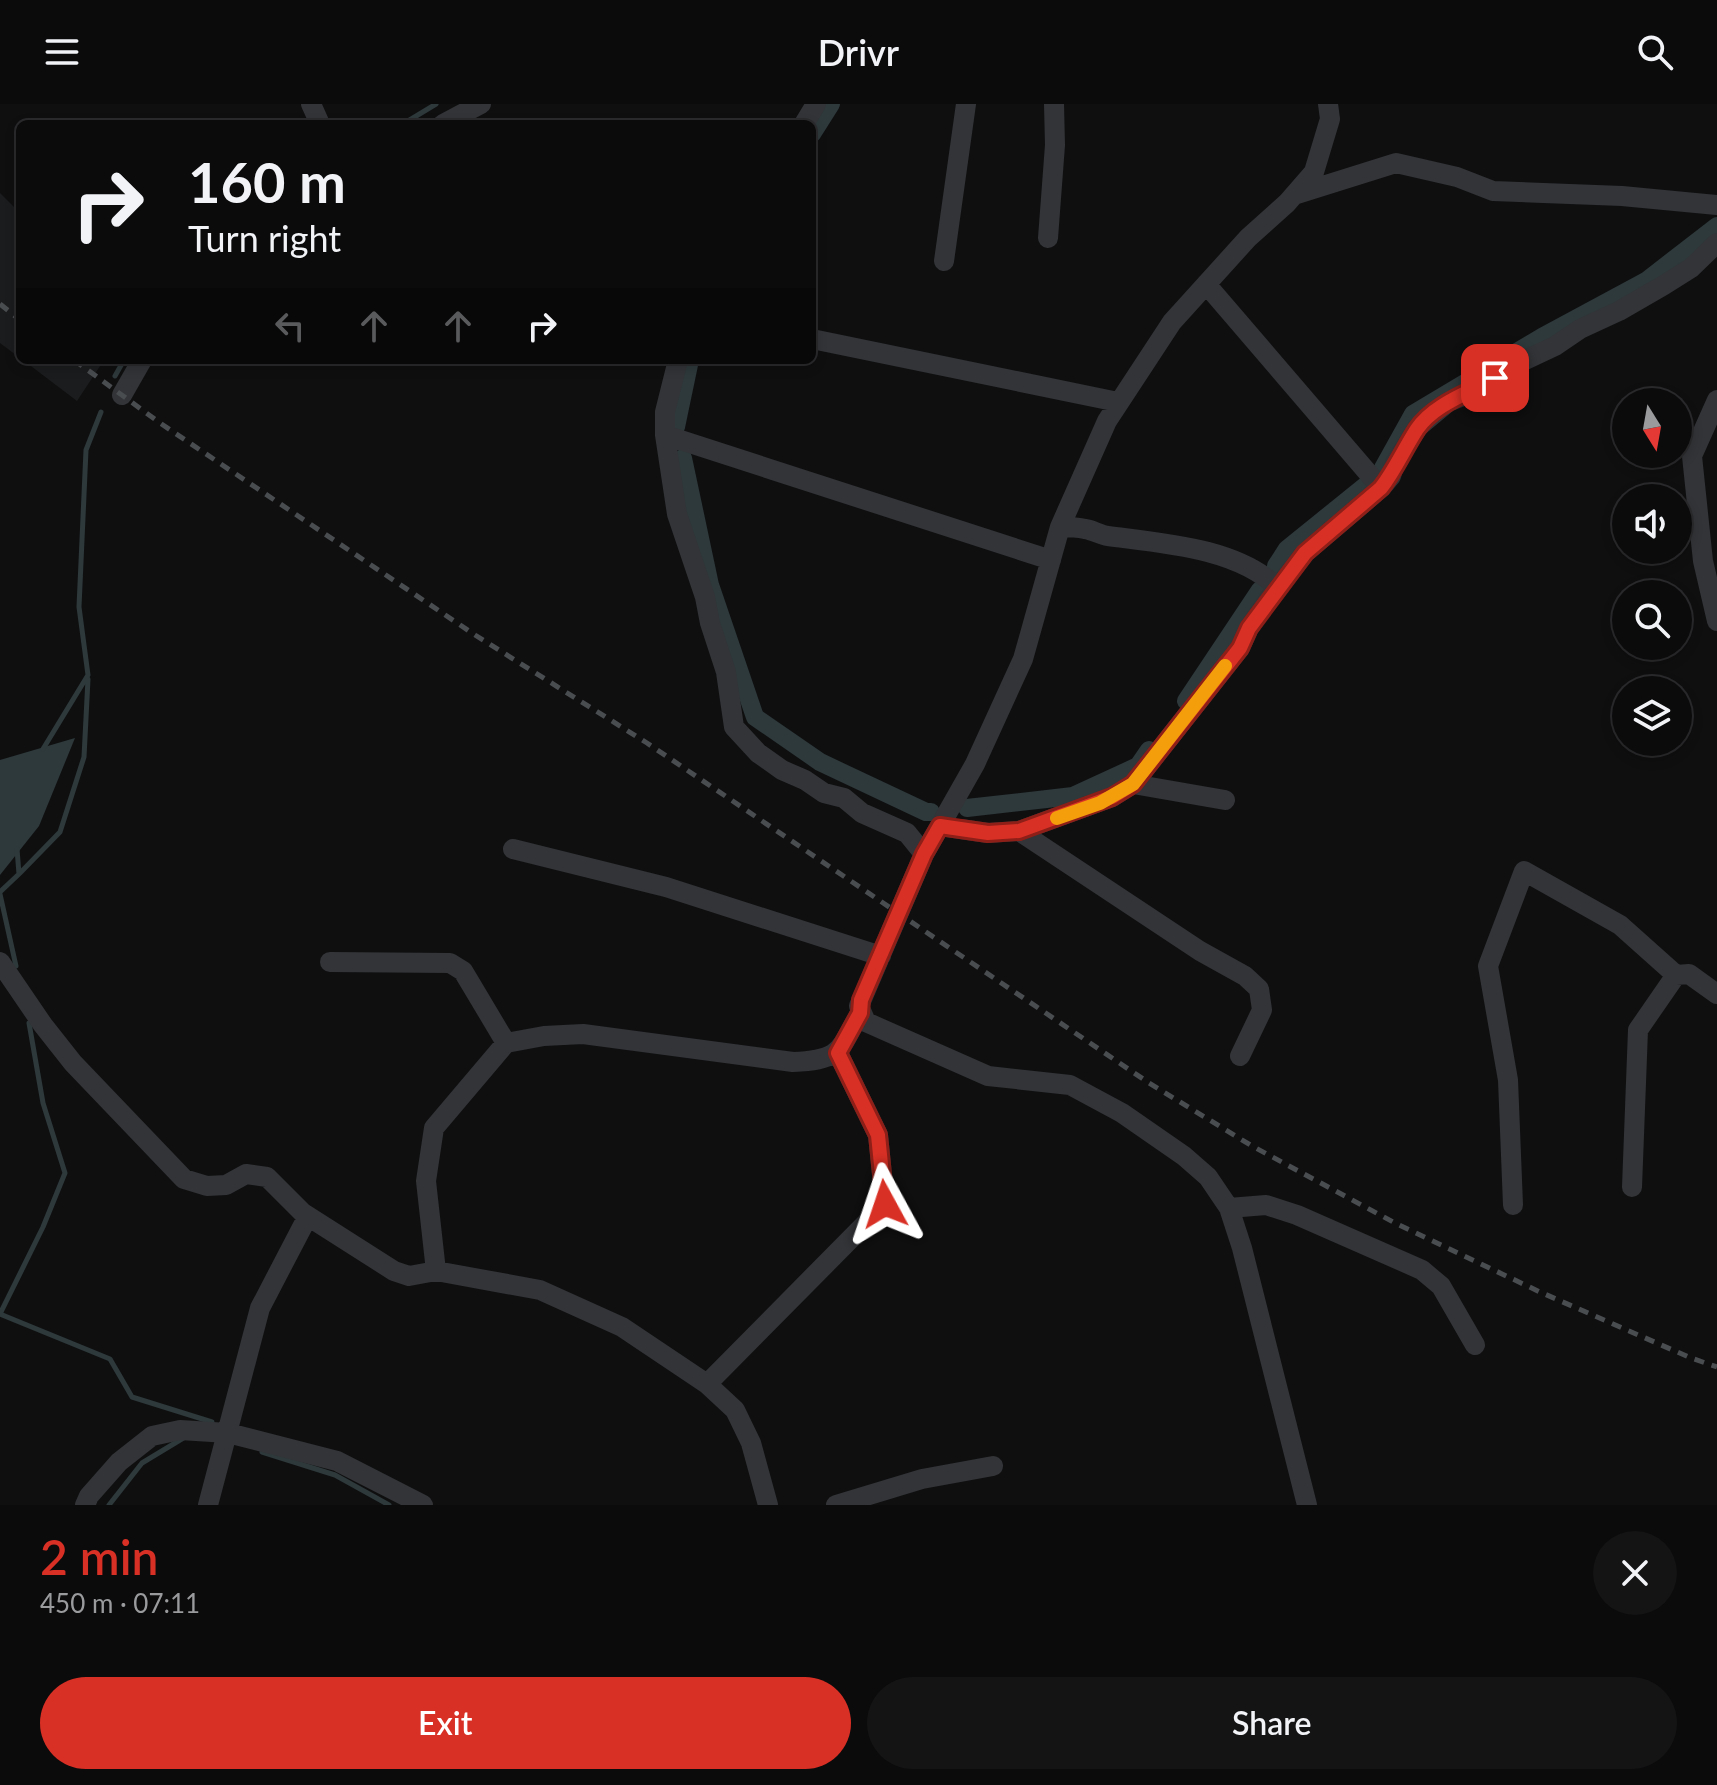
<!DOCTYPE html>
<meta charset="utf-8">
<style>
:root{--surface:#0b0b0c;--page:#141415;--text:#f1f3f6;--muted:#9a9b9d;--line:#2b2b2d;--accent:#d93025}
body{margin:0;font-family:Lato,sans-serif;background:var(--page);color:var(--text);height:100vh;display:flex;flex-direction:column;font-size:30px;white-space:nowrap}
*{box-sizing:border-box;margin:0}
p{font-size:26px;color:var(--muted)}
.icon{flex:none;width:44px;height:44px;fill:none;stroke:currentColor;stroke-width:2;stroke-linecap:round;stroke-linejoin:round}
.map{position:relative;height:1401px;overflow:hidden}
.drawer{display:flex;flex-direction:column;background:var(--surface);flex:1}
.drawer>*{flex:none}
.top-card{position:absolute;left:16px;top:16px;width:800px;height:244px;border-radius:12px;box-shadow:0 4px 12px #0003,0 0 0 2px var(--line);background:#0b0b0c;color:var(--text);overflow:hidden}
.needle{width:52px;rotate:169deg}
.tools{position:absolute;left:1612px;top:284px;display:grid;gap:16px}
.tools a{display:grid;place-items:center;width:80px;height:80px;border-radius:50%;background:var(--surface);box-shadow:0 4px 12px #0003,0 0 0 2px var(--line);font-size:40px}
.pin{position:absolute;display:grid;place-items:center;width:68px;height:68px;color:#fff;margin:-34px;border-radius:16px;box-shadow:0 4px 12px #0006}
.me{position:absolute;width:88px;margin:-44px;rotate:355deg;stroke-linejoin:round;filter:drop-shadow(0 0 6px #0008)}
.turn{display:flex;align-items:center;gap:28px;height:168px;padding:0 40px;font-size:36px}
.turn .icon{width:104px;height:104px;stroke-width:2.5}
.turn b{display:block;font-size:56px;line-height:68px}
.lanes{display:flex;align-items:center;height:76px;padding:0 40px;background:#0003;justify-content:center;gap:40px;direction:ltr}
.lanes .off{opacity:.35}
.round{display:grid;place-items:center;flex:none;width:84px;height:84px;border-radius:42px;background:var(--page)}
.headline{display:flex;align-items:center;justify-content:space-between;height:136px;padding:0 40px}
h1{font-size:48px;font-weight:600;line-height:60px;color:var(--accent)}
.button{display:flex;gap:16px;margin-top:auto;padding:16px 40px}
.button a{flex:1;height:92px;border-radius:48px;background:var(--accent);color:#fff;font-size:32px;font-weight:600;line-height:92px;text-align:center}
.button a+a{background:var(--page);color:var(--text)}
header{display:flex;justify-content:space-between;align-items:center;height:104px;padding:0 40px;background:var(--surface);font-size:36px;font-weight:600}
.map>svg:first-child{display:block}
.built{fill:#1b1c1d}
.water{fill:#2e393b}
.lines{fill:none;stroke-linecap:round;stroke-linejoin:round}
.stream{stroke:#2e393b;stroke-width:5}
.canal{stroke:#2e393b;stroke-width:18}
.minor{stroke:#323437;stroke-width:20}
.rail{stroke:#4a4d50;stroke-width:5;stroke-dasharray:10 8;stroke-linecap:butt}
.route-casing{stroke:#8d1f18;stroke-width:20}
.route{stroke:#d93025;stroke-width:14}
.slow{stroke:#f59e0b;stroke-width:14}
</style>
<header><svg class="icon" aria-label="menu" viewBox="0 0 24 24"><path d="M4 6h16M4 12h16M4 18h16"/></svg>Drivr<svg class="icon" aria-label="search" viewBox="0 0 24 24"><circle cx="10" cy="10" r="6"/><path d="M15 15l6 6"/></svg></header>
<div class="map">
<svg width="1717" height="1401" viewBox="0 0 1717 1401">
<rect width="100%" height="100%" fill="#0f0f10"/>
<!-- built -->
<path class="built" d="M0,89L20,109V254L0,239Z
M23,256H104L77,297Z"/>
<!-- water -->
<path class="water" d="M75,634L39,722L0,771V656Z"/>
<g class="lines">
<!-- stream -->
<path class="stream" d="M403,20L436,0
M115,272L124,256
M43,645L88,571L79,503L86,346L101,308
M20,769L60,728L84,653L88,575
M0,788L19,770L17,745
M0,790L16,862
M29,919L43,999L65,1069L43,1123L0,1210L110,1255L132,1293L212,1318V1322
M262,1348L335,1371L389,1401
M109,1401L142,1359L185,1333"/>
<!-- canal -->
<path class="canal" d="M812,30L831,0
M676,323L690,256
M683,354L710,481L755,613L820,658L926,708H931
M1383,364L1413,310L1542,233L1646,177L1717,122
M1276,462L1287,445L1365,382
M1186,597L1260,486
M967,704L1073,692L1138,662L1149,646"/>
<!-- minor -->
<path class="minor" d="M311,0L320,20
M443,20L481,0
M804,20L816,0
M1294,91L1396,59L1457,73L1493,87L1622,92L1717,101
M1048,134L1055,41L1054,0
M944,157L966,0
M1206,180L1381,384
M812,235L1118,298
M678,256L665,308V331L677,410L705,493L710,519L726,568L734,623L758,649L782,666L805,676L824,689L844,694L862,709L907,729L924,750
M122,291L142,256
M1717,296L1692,352L1703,457L1717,517
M665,331L1051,456
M1060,423C1068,423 1077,423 1085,425C1093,426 1100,431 1108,432C1162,439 1238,444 1278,484
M1133,680L1225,696
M940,722L988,729L1019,727L1112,693L1133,680L1240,544L1249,524L1271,492L1305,449L1381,384L1391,372L1395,359L1418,323L1448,298L1468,290L1521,258L1555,242L1580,225L1619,207L1664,181L1691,164L1717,139
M1019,727L1200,847L1245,872L1259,885L1262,906L1240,952
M513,745L666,783L881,852
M0,858L43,921L73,959L184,1075L207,1082L226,1081L246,1070L267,1073L303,1109L394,1167L409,1172L436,1167L540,1186L622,1223L707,1280L735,1306L751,1339L768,1401
M330,858L450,859L463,867L506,939
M1632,1083L1638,926L1676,871L1689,870L1717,890
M1513,1101L1508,976L1488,862L1524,767L1620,821L1676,871
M1229,1104L1266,1101L1297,1111L1422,1166L1441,1182L1475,1241
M436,1167L426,1077L434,1024L506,939L544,932L583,930L793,958C841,956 839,947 860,909
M707,1280L885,1100L878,1031L838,949
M85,1401L89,1392L119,1358L152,1332L180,1326L228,1329L337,1357L423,1401
M208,1401L260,1204L308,1112
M836,1401L922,1375L993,1362
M1307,1401L1242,1144L1229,1104L1208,1073L1184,1052L1122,1009L1070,981L988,972L866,918L859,902L924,750L975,660L1023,555L1060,423L1107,317L1172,218L1248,134L1287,99L1314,68L1330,15L1328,0"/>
<!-- rail -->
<path class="rail" d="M0,200L20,216
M74,256L160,319L475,531L647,639L1149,979L1252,1042L1395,1119L1540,1188L1691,1254L1717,1263"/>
</g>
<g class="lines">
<!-- route casing -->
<g class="route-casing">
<path id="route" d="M885,1100L878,1031L838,949L860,909L861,896L924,750L940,722L988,729L1019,727L1112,693L1133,680L1240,544L1249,524L1305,449L1381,384C1395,366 1404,345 1417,325C1434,300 1469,289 1495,274"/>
</g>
<!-- route -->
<use href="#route" class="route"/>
<!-- slow -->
<path class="slow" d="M1057,714L1100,699L1133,680L1225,562"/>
</g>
</svg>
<div class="tools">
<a><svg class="needle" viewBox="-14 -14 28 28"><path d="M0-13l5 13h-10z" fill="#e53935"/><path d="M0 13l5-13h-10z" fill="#9a9b9d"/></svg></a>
<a><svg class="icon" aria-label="sound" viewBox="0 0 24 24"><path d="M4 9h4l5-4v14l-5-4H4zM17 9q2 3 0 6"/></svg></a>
<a><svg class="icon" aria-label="search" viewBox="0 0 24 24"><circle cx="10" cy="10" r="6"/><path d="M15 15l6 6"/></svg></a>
<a><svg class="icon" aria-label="layers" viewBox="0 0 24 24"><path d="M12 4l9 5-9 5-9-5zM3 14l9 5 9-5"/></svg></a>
</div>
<div class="pin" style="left:1495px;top:274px;background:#d93025"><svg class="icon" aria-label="arrive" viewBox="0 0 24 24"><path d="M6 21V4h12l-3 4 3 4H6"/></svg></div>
<svg class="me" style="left:885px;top:1100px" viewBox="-20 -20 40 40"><path d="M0-17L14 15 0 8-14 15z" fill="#d93025" stroke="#fff" stroke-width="4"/></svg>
<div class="top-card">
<div class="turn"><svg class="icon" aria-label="right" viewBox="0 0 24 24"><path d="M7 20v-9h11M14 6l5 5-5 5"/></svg><div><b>160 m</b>Turn right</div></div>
<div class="lanes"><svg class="icon off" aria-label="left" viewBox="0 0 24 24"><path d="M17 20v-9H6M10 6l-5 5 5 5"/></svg><svg class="icon off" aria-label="ahead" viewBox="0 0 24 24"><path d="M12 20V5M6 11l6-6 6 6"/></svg><svg class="icon off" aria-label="ahead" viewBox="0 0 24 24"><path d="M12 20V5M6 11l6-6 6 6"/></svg><svg class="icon" aria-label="right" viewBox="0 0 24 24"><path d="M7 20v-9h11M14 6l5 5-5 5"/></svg></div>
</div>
</div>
<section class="drawer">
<div class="headline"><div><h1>2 min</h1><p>450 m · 07:11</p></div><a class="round"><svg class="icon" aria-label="close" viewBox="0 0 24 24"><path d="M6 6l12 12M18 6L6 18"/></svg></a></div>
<div class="button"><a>Exit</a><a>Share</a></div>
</section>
